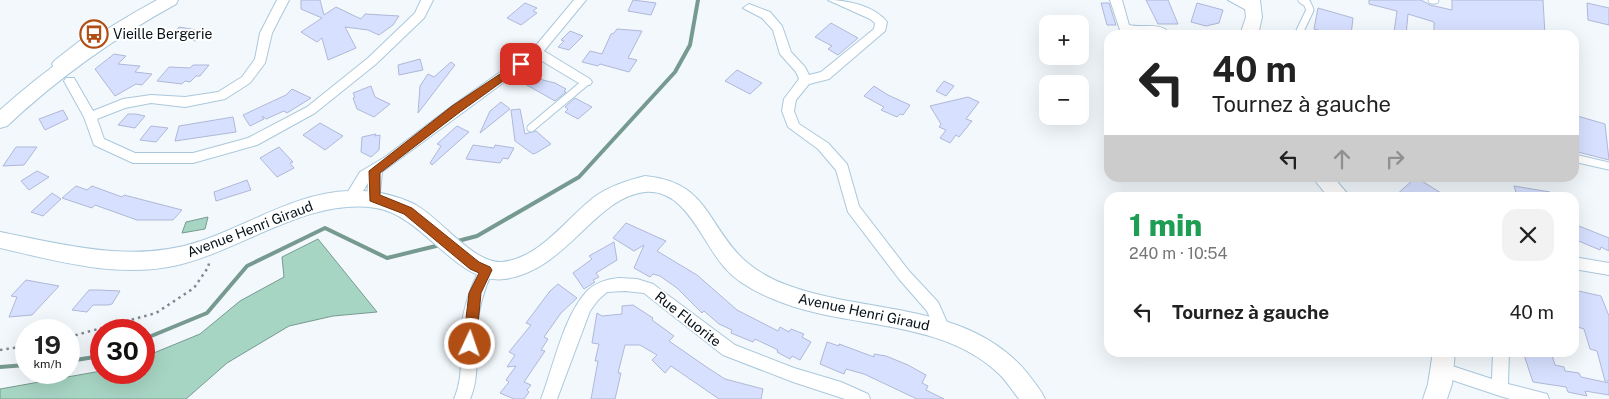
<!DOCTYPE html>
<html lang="fr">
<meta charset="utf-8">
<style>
:root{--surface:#fff;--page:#f2f2f2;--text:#222;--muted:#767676}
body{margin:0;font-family:"Public Sans",sans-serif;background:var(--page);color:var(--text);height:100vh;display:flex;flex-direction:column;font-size:19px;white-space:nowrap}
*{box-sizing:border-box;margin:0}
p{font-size:16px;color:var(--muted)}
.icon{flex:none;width:28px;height:28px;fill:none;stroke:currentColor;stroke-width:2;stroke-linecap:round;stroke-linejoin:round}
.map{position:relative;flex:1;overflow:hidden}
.panel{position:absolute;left:1104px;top:192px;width:475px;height:165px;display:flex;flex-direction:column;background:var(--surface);border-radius:15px;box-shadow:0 5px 20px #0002}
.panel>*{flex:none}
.banner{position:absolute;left:1104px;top:30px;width:475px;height:152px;border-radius:15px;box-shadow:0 5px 20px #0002;background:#fff;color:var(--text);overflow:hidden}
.tools{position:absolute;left:1039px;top:15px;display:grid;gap:10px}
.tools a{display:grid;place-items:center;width:50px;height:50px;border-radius:10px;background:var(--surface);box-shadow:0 5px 20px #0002;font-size:25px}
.speed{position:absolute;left:15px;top:319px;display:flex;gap:10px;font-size:25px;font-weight:700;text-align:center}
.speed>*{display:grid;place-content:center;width:65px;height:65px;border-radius:50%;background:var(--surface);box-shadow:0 5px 20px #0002;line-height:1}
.speed small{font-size:12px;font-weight:400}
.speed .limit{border:8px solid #d22;background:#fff;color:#111}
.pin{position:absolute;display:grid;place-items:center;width:42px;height:42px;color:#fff;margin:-21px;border-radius:10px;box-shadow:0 2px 8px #0006}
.me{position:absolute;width:55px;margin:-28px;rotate:3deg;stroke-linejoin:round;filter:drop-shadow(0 0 4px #0008)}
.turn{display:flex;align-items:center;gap:18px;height:105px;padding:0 25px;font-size:22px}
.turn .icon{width:65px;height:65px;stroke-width:2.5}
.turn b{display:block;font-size:35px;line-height:42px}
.lanes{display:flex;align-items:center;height:48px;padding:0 25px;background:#0003;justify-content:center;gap:25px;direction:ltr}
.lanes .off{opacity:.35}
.round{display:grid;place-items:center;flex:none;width:52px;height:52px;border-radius:15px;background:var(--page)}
.summary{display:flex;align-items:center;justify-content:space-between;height:85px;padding:0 25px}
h1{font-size:30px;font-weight:800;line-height:38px;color:#1e9e55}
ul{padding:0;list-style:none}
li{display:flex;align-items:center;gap:15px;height:70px;padding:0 25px}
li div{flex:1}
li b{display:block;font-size:19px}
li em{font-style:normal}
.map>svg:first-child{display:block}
.water{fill:#a7d5c4;stroke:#779a90}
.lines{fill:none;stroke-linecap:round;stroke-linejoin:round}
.stream{stroke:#779a90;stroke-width:4}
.building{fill:#d7e1ff;stroke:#afb8d6}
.lane-casing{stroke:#aac8dc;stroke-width:9}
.street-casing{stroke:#aac8dc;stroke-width:2}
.secondary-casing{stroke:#aac8dc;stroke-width:2}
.path{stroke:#80888e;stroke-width:2.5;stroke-dasharray:2.5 4;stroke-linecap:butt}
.lane{stroke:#fff;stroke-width:7}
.street{fill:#fff;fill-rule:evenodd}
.secondary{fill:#fff;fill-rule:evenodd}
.route{fill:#b04e13;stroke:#72330c}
.labels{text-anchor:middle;stroke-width:4;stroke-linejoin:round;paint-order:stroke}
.poi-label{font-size:14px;fill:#061017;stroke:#fff;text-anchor:start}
.street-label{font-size:14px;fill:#061017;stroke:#fff}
</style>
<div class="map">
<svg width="1609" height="399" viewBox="0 0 1609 399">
<rect width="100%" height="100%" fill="#f2f8fc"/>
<!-- water -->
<path class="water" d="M208,217L205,229L182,233L186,222Z
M318,239L377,312L333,316L289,326L227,363L186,399H0V389L101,371L144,372V357L200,334L240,301L284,277L282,257Z"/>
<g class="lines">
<!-- stream -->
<path class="stream" d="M454,242L477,236L579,177L675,72L690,45L698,0
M144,339L207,313L247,266L325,228L387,258L440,245
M69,361L101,356
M0,367L26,365"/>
</g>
<!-- building -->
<path class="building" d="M301,0H320L324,15L336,7L361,19L365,14L399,16L393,25L379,35L368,30L345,27L356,48L328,60L322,38L317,42L301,32L322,18L301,9Z
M633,0L656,3L651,15L628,11Z
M1146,0H1168L1178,24H1158Z
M1369,0H1421L1430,5L1452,10V0H1543L1545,35H1506L1494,32L1493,35H1434V22L1408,14L1406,35L1394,32L1397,11L1369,4Z
M525,3L537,8L533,11L537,13L521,25L507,18Z
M1101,3H1109L1116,25H1107Z
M1197,3L1223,10L1219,23L1206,26L1191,22Z
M1587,3L1609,8V25L1588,20Z
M1318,8L1353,18L1351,35H1336L1314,29Z
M831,23L858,38L838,55L828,49L832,46L815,37Z
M179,27L191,29L205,32L196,41L171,36Z
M617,29L642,31L628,58L637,60L629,72L600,64L598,66L582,62L590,51L602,54L611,34L614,33Z
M570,31L583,36L569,50L558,47L564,41L561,40Z
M114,54L126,56L118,64L140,66L135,72L152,74L142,85L136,84L115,96L95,69Z
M420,59L423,70L399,75L398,65Z
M451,62L455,65L418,113L420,86L428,74L434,77Z
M193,65H209L200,76H196L190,82L185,81L182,84L157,81L169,67L190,68Z
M737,70L762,83L750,94L725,81Z
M527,72L543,80L555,83L566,89L564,91L566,92L555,101L518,80Z
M944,81L954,86L946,96L936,91Z
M371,86L375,97L390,104L374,117L357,109L353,98L355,97L353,93Z
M874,86L888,95L910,105L903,115L900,114L897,117L881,110L884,107L864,96Z
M292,89L311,98L287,113L284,111L266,119L262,116L264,119L250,126L243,115L286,95Z
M968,97L979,102L966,119L972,121L959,137L956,135L950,143L940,138L946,130L939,127L941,124L930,106Z
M575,98L592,107L578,119L565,112L568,109L565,107Z
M501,102L510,109L480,133L490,111Z
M520,109L525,134L536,131L551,144L536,153L533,154L515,141L511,110Z
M63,110L68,119L45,130L39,119Z
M128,114H136L145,116L135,128L118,125Z
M1574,115L1605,124L1609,160L1574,151Z
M233,117L236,132L175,141L179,126Z
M320,123L343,136L325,150L303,135Z
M151,126L168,128L156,142L140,140Z
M457,126L469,132L432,165L430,163L441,146L437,144Z
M376,134L375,136L380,135L379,150L371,157L361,152L362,137Z
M473,145L494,148L495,145L514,148L508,159L503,158L500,163L466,159Z
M16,147H37L24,165L3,166Z
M279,147L293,162L290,163L294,168L277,177L260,158Z
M37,171L49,177L29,190L21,181Z
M1415,178H1417L1449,198H1393Z
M247,180L251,190L216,201L214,192Z
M76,186L87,190L92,186L122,197L124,195L182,210L173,220H137L95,205L92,208L62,198Z
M1514,186L1550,192V198H1518Z
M52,193L61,199L43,216L31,212Z
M626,223L666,241L657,251L697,275L737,310L778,331L780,327L789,332L791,329L804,334L802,337L811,342L800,360L792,356L790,359L777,352L778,350L755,339L753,342L731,333L732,330L719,324L704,311L702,313L677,288L660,276L653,274L650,277L634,268L644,245L634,251L613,238Z
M1574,224L1609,238V251L1601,247L1600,250L1574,239Z
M614,242L617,260L596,273L599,277L593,280L595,282L584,289L573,273L592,259L589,256Z
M26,280L59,286L32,315L9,317L17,297L11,296Z
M558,284L577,298L561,313L544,337L548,339L541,350L545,351L524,382L531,385L527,390L529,392L524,399H514L500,393L509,382L506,380L516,366L507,367L515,355L509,352L531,325L526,323L550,291Z
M89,290H99L120,291L112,304L108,305H93L87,312L72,310Z
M1574,290L1601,296L1609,316V381H1605L1597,351L1590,349L1584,329L1578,327L1574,315Z
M633,305L653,318L652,320L674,336L669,341L708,368L725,379L763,389L761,399H719L671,366L665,373L652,360L657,355L640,345H625L618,373H621L615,399H591L598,361H595L599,344L592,343L597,313L602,316L622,314V306Z
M827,342L839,346V344L874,357V354L886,356L908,365L926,375L922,383L928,386L926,390L944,399H917L864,374L846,369L844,374L820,364Z
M1523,352H1551L1555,365L1564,367L1565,371L1579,373L1581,377L1609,383V395L1585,391L1587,396L1568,392L1566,387L1533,382Z"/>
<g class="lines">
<!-- lane casing -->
<g class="lane-casing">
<path id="lane" d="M1432,0H1435
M1298,35L1310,10L1307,3L1302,0
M531,128L586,82
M1574,158L1609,166"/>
</g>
<!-- street casing -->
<g class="street-casing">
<path id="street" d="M277,0H289L272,33L265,63L250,83L225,99L185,107L151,103L125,108L97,119L104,139L135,153H193L248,138L307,107L368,58L415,13L421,0H433L424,18L376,64L315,113L257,145L193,163H133L94,145L84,117L64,81L66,78H74L93,111L123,99L151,95L185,97L218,92L242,77L255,59L260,33Z
M574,0H586L544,51L590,79L592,82L590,85H582L537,58L382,172L379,202H369L367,198L368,183L356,202H346L344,198L360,172L385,157L452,106L533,49Z
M828,0C847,0 875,6 887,22L885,31L829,79L809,84L796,100L794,111L799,124L828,143L847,164L859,206L909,271L938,302L950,329L947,334L942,336L937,334L927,311L899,279L848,212L836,170L818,149L788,127L782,111L784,99L799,79L796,72L780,54L773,30L762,18L743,8L749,4L770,12L782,26L791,52L805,67L809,75L821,72L874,29L875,23L870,19Z
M1110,0H1122L1129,25C1140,28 1160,23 1167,31C1158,42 1132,33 1120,30Z
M1228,0H1244L1260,9L1258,12H1250Z
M86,36L92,40L90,43L62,67H54L52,64L54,61Z
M1574,257L1609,263V275L1574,269Z
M486,264L491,266L493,270C484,289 478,309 477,330C475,354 480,376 470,399H454C464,376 460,354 461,330C463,309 470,289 479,270L481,266Z
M619,278L637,279L653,284L735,345L794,368L841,382L868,394L870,399H845L793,382L723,355L644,293L625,291L607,292L598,300L590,311L557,399H541C554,366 563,317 587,291C596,282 608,279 619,278Z
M1493,352H1509L1508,384L1547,394L1549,399H1510L1500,396L1437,375L1435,370L1437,365L1443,363L1492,379Z"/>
</g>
<!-- secondary casing -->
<g class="secondary-casing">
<path id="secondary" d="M157,0H178L176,4C114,38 58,78 7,126L0,128V110C48,67 100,31 157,0Z
M1244,0H1260L1262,17L1258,35H1240L1246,17Z
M645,176C705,182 705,218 739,255C751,268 770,279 787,285C867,315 969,301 1028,374C1034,382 1041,390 1045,399H1019C1012,390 1005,379 997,372C937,317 845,330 773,299C756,292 737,282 725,268C702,243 686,188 645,192C595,197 567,270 505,279C457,286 425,216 376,208C309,197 242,250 178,265C119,279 57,261 0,248V232C66,245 134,264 201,241C249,225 297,192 350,191C372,190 396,195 416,205C441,219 474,264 502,262C540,258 565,220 593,198C609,186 626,181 645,176Z
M1313,178H1334L1351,198H1329Z
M1433,352H1455L1452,384L1447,399H1423L1428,384Z"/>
</g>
<!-- path -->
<path class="path" d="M69,337L156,313L194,288L209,266L208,261
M0,350L26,346"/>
<!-- lane -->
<use href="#lane" class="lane"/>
<!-- street -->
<use href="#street" class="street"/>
<!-- secondary -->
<use href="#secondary" class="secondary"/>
</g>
<!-- route -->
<path class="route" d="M521,60L524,61V66L460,112L380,173V195L412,208L479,262L490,267L492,270L481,293L476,344L474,349L470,350L465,349L463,344L469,293L479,273L470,269L404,214L370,201L369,171L452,106Z"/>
<!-- icons -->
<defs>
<g id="bus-ring" transform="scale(1.4375)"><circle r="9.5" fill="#fff" stroke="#b04e13" stroke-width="1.5"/><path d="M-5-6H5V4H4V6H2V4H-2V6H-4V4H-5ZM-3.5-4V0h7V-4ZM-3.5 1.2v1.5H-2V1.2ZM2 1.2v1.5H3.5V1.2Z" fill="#b04e13"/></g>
</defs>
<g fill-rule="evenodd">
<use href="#bus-ring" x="94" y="34"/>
</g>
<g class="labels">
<!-- poi labels -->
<g class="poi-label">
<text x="113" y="39">Vieille Bergerie</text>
</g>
<!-- street labels -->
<g class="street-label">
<text transform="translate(250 229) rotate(-21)" y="5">Avenue Henri Giraud</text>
<text transform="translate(864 312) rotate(12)" y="5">Avenue Henri Giraud</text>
<text transform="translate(688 319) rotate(38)" y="5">Rue Fluorite</text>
</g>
</g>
</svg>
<div class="tools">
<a>+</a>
<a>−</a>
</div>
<div class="speed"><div>19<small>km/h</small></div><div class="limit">30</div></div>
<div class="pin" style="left:521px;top:64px;background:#d93025"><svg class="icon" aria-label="arrive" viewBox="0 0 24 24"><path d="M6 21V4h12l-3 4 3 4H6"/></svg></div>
<svg class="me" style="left:470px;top:344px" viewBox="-20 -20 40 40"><circle r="17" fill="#b04e13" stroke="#fff" stroke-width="3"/><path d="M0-11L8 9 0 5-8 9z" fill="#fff"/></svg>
<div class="banner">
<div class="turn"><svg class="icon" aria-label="left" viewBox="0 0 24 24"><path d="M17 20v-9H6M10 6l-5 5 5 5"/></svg><div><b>40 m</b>Tournez à gauche</div></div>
<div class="lanes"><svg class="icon" aria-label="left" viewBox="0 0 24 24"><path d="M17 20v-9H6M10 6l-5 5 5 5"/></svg><svg class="icon off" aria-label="ahead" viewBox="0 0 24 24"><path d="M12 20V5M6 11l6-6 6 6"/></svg><svg class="icon off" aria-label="right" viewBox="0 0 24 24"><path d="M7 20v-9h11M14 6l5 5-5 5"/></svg></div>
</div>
<section class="panel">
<div class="summary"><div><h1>1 min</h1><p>240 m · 10:54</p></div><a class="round"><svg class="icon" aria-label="close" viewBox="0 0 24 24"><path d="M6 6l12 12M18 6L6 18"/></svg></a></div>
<ul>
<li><svg class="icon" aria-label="left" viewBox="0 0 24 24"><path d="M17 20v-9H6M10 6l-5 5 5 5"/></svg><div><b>Tournez à gauche</b></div><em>40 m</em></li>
</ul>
</section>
</div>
